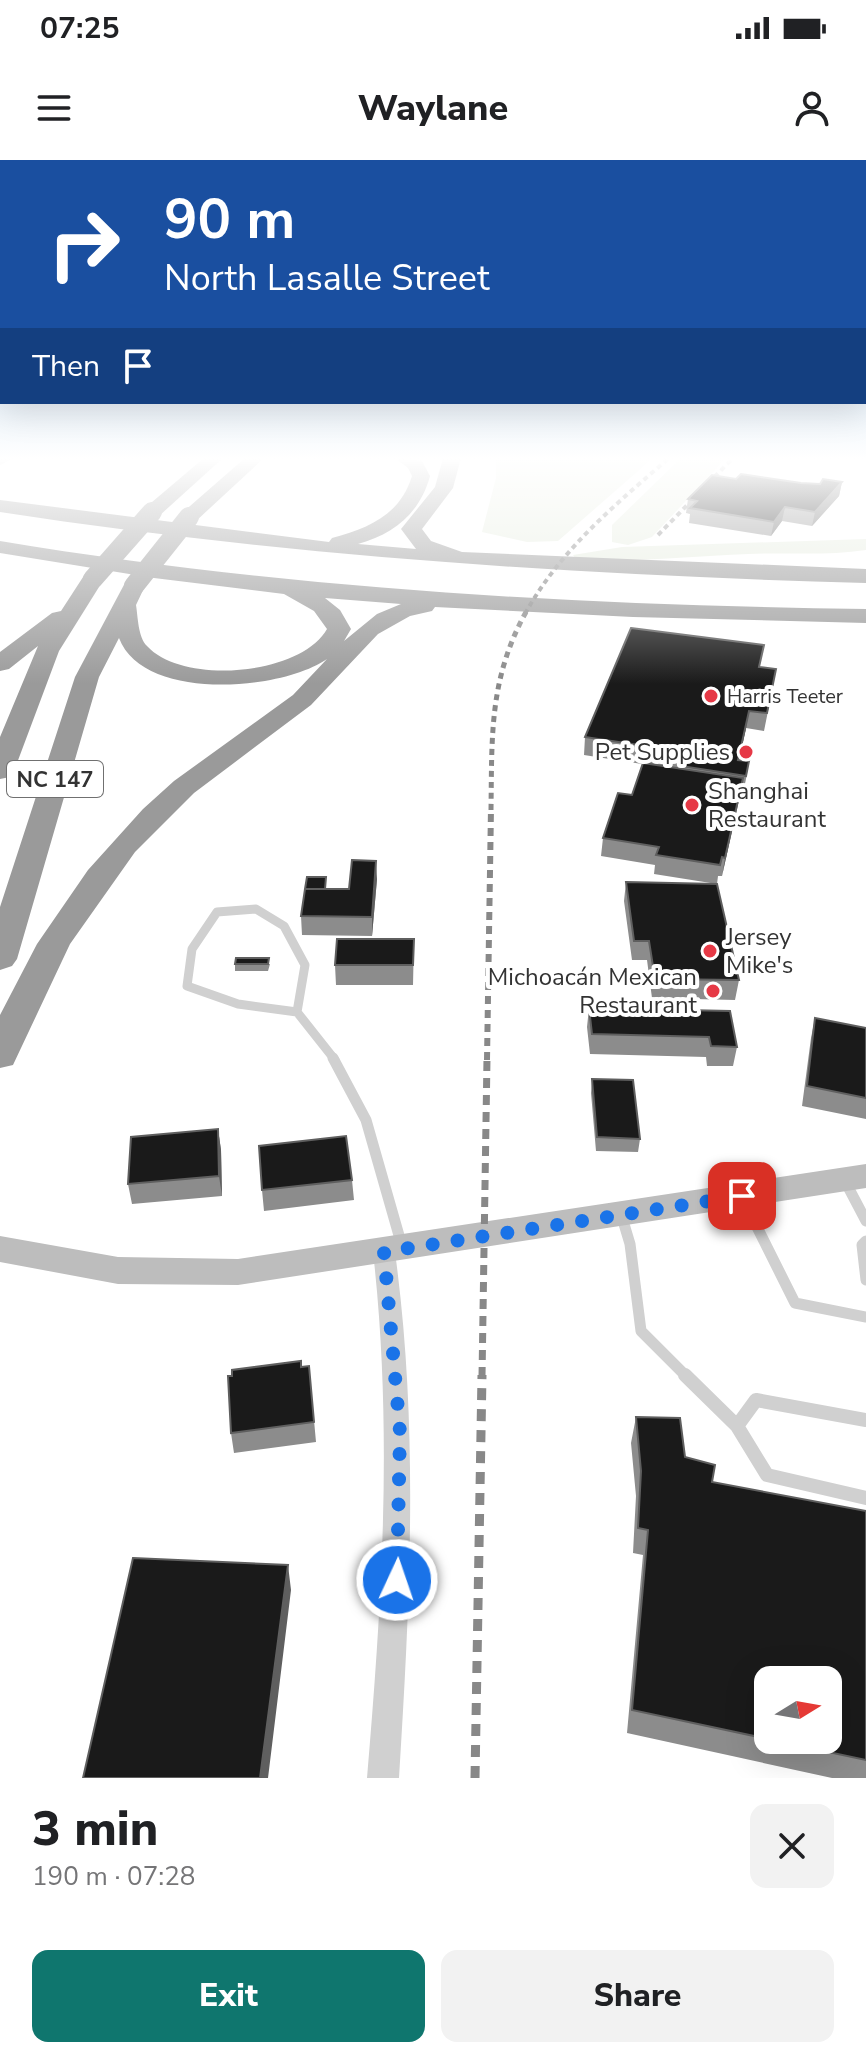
<!DOCTYPE html>
<meta charset="utf-8">
<style>
:root{--surface:#fff;--page:#f2f2f2;--text:#202124;--muted:#757577;--accent:#0f766e}
body{margin:0;font-family:"Nunito Sans",sans-serif;background:var(--page);color:var(--text);height:100vh;display:flex;flex-direction:column;font-size:30px;white-space:nowrap}
*{box-sizing:border-box;margin:0}
p{font-size:26px;color:var(--muted)}
.icon{flex:none;width:44px;height:44px;fill:none;stroke:currentColor;stroke-width:2;stroke-linecap:round;stroke-linejoin:round}
.map{position:relative;height:1618px;overflow:hidden}
.details{display:flex;flex-direction:column;background:var(--surface);flex:1}
.details>*{flex:none}
.guide{position:absolute;left:0px;top:0px;width:866px;height:244px;box-shadow:0 8px 32px #0002;background:#1a4fa0;color:#fff;overflow:hidden}
.needle{width:52px;rotate:79deg}
.fabs{position:absolute;left:754px;top:1506px;display:grid;gap:16px}
.fabs a{display:grid;place-items:center;width:88px;height:88px;border-radius:16px;background:var(--surface);box-shadow:0 8px 32px #0002;font-size:40px}
.pin{position:absolute;display:grid;place-items:center;width:68px;height:68px;color:#fff;margin:-34px;border-radius:16px;box-shadow:0 4px 12px #0006}
.me{position:absolute;width:88px;margin:-44px;rotate:3deg;stroke-linejoin:round;filter:drop-shadow(0 0 6px #0008)}
.turn{display:flex;align-items:center;gap:28px;height:168px;padding:0 32px;font-size:36px}
.turn .icon{width:104px;height:104px;stroke-width:2.5}
.turn b{display:block;font-size:56px;line-height:68px}
.then{display:flex;align-items:center;height:76px;padding:0 32px;background:#0003;gap:16px;font-size:30px}
.round{display:grid;place-items:center;flex:none;width:84px;height:84px;border-radius:16px;background:var(--page)}
.head{display:flex;align-items:center;justify-content:space-between;height:136px;padding:0 32px}
h1{font-size:48px;font-weight:800;line-height:60px}
.button{display:flex;gap:16px;margin-top:auto;padding:16px 32px}
.button a{flex:1;height:92px;border-radius:16px;background:var(--accent);color:#fff;font-size:32px;font-weight:800;line-height:92px;text-align:center}
.button a+a{background:var(--page);color:var(--text)}
.status{display:flex;justify-content:space-between;align-items:center;height:56px;padding:0 40px;background:var(--surface);direction:ltr}
.status svg{height:22px;fill:currentColor}
header{display:flex;justify-content:space-between;align-items:center;height:104px;padding:0 32px;background:var(--surface);font-size:36px;font-weight:800}
.map>svg:first-child{display:block}
.green{fill:#e6ecdf}
.lines{fill:none;stroke-linecap:round;stroke-linejoin:round}
.lane-far2{stroke:#d0d0d0;stroke-width:9}
.lane-far1{stroke:#d0d0d0;stroke-width:11}
.lane{stroke:#d0d0d0;stroke-width:14}
.street{fill:#d0d0d0;fill-rule:evenodd}
.secondary{fill:#bdbdbd;fill-rule:evenodd}
.highway{fill:#9a9a9a;fill-rule:evenodd}
.rail-far4{stroke:#888;stroke-width:4;stroke-dasharray:5 4;stroke-linecap:butt}
.rail-far3{stroke:#888;stroke-width:5;stroke-dasharray:6 5;stroke-linecap:butt}
.rail-far2{stroke:#888;stroke-width:6;stroke-dasharray:8 6;stroke-linecap:butt}
.rail-far1{stroke:#888;stroke-width:7;stroke-dasharray:10 7;stroke-linecap:butt}
.rail{stroke:#888;stroke-width:9;stroke-dasharray:12 9;stroke-linecap:butt}
.highway-bridge{stroke:#9a9a9a;stroke-width:20}
.wall{fill:#8c8c8c;fill-rule:evenodd}
.shaded-wall{fill:#5f5f5f}
.building{fill:#1a1a1a;stroke:#5f5f5f;stroke-width:2}
.route{stroke:#1a73e8;stroke-width:14;stroke-dasharray:0 25.2}
.poi-dot{fill:#e63946;stroke:#fff;stroke-width:3}
.labels{text-anchor:middle;stroke-width:8;stroke-linejoin:round;paint-order:stroke}
.far-poi-label{font-size:20px;fill:#333;stroke:#fff;text-anchor:start}
.shield{fill:#fff;stroke:#707070;stroke-width:2}
.shield-label{font-size:22px;font-weight:bold;fill:#333}
.poi-label{font-size:24px;fill:#333;stroke:#fff;text-anchor:end}
</style>
<div class="status"><b>07:25</b><svg viewBox="0 0 49 12"><path d="M0 12V9h3v3zM5 12V6h3v6zM10 12V3h3v9zM15 12V0h3v12zM26 1h20v11H26zM47 4h2v5h-2z"/></svg></div>
<header><svg class="icon" aria-label="menu" viewBox="0 0 24 24"><path d="M4 6h16M4 12h16M4 18h16"/></svg>Waylane<svg class="icon" aria-label="person" viewBox="0 0 24 24"><circle cx="12" cy="8" r="4"/><path d="M4 21q1-7 8-7t8 7"/></svg></header>
<div class="map">
<svg width="866" height="1618" viewBox="0 0 866 1618">
<rect width="100%" height="100%" fill="#fff"/>
<!-- green -->
<path class="green" d="M496,298H653L558,381L527,382L482,372L496,318Z
M681,298H726L652,377L628,385L612,382V365Z
M866,379V390C826,396 788,392 748,394C690,396 632,403 576,399L573,395L622,387Z"/>
<g class="lines">
<!-- lane-far2 -->
<path class="lane-far2" d="M256,749L284,766L305,805L297,852L238,844L187,826L192,789L217,752Z
M297,852L335,900"/>
<!-- lane-far1 -->
<path class="lane-far1" d="M333,898L366,960L402,1086
M846,1023L866,1061
M743,1039L795,1143L866,1157
M621,1054L630,1084L641,1171L687,1217
M866,1081L862,1085L866,1120"/>
<!-- lane -->
<path class="lane" d="M685,1215L737,1266L767,1315L866,1338
M737,1266L756,1240L866,1260"/>
<!-- street -->
<path class="street" d="M384,1083L392,1086L395,1092C419,1268 410,1442 399,1618H367C382,1442 393,1268 373,1092L376,1086Z"/>
<!-- secondary -->
<path class="secondary" d="M866,1004V1028L238,1125L118,1124L0,1102V1076L118,1097L238,1099Z"/>
<!-- highway -->
<path class="highway" d="M0,298H14L0,305Z
M204,298H223L159,356H145L142,352L145,348Z
M245,298H264L196,361H182L179,357L182,353Z
M395,298L422,301L430,316C420,353 394,374 358,384L416,389L401,369L435,327L443,298H461L453,328L422,369L431,381L462,392L866,409V423C575,415 287,396 0,352V340L329,382L332,378C369,368 400,355 412,316L408,308Z
M0,381C287,429 575,445 866,449V463L633,457L435,447L432,451L410,456L378,474L311,545L194,633L135,692L70,784L13,905L0,908V855L37,784L88,710L143,649L174,621L293,535L327,499C281,531 143,542 119,478L99,517L17,799L12,806L0,810V747L75,517L126,421L134,419L145,426L136,445C138,457 138,477 147,486C184,526 301,515 327,469L314,451L284,434L154,418L0,393ZM325,438L401,444L377,454L344,481L351,469L340,450Z
M93,412L104,419L59,491L14,611L10,617L0,619V577L38,486L9,509L0,511V492L52,453L61,451L85,414Z"/>
<!-- rail-far4 -->
<path class="rail-far4" d="M658,375L733,298
M525,454C560,390 615,345 669,298"/>
<!-- rail-far3 -->
<path class="rail-far3" d="M491,650C492,576 489,519 526,452"/>
<!-- rail-far2 -->
<path class="rail-far2" d="M487,900L491,648"/>
<!-- rail-far1 -->
<path class="rail-far1" d="M482,1217L487,898"/>
<!-- rail -->
<path class="rail" d="M475,1618L482,1215"/>
<!-- highway-bridge -->
<path class="highway-bridge" d="M93,419L152,352
M134,426L189,357"/>
</g>
<!-- wall -->
<path class="wall" d="M736,319L801,323L820,324L842,322L839,336L812,366L782,361L771,376L689,363L690,354L686,353L688,339Z
M760,507L773,526L764,571L746,568L739,600L749,601L746,619L743,633H740L722,716H718L717,724L654,714L655,705L601,696L603,678L632,635L642,604L584,595L585,577Z
M326,717V729H349L377,719L372,776L302,775L301,756Z
M626,722L739,820L735,840L652,838L647,800H632L624,741Z
M414,779L413,825H336L335,805Z
M235,804H270L268,811H235Z
M589,848L730,851L737,887L733,906H707L706,897L590,894L587,867Z
M815,858L866,868V959L802,946L811,878Z
M592,919L640,979L638,992L596,991L591,933Z
M218,969L221,990L222,1036L132,1044L128,1024Z
M352,1020L354,1040L264,1051L262,1030Z
M309,1206L316,1282L234,1293L231,1273L301,1207Z
M636,1257L685,1297L712,1322L866,1351V1618H832L627,1573L643,1395L633,1393L636,1336L631,1283ZM768,1520L828,1580H768Z"/>
<!-- shaded-wall -->
<path class="shaded-wall" d="M842,322L839,336L812,366L815,352Z
M785,347L782,361L771,376L774,362Z
M749,551L746,568L735,617L738,600Z
M743,618L740,636L722,716L725,698Z
M376,701L377,719L372,776V757Z
M218,969L221,990L222,1036L219,1016Z
M288,1405L291,1430L268,1618H260Z"/>
<!-- building -->
<path class="building" d="M741,314L801,323L820,324L823,319L842,322L815,352L785,347L774,362L690,348L697,341L688,339L712,315L736,319Z
M631,468L764,485L759,507L776,509L767,553L749,551L738,600L749,601L746,616L681,606L686,592L585,577Z
M643,603L743,618L725,698L722,697L720,705L656,695L659,687L603,678L618,633L632,635Z
M352,700L376,701L372,757L301,756L305,729H349Z
M307,717H326L325,729H305Z
M626,722L717,724L739,820L655,819L649,781H634Z
M337,779H414L413,805H335Z
M236,798H269L268,804H235Z
M589,848L730,851L737,887L711,886L709,877L592,874Z
M815,858L866,868V938L807,926Z
M592,919L633,920L640,979L597,977Z
M218,969L219,1016L128,1024L131,977Z
M346,976L352,1020L262,1030L259,986Z
M301,1201V1207L309,1206L314,1262L231,1273L228,1216H232V1210Z
M636,1257L680,1258L685,1297L715,1305L712,1322L866,1351V1600L772,1580H828V1520H768V1579L632,1550L648,1370L638,1368L641,1311Z
M133,1398L288,1405L260,1618H83Z"/>
<!-- sky -->
<linearGradient id="sky" x2="0" y2="1"><stop stop-color="#9ec6ea"/><stop offset="0.57" stop-color="#fff"/><stop offset="1" stop-color="#fff" stop-opacity="0"/></linearGradient>
<rect width="866" height="524" fill="url(#sky)"/>
<g class="lines">
<!-- route -->
<path class="route" d="M397,1420L400,1272L384,1092L742,1036"/>
</g>
<!-- markers -->
<g class="poi-dot">
<circle cx="711" cy="536" r="8"/>
<circle cx="746" cy="592" r="8"/>
<circle cx="692" cy="645" r="8"/>
<circle cx="710" cy="791" r="8"/>
<circle cx="713" cy="831" r="8"/>
</g>
<g class="labels">
<!-- far-poi labels -->
<g class="far-poi-label">
<text x="727" y="543">Harris Teeter</text>
</g>
<!-- shield labels -->
<rect class="shield" x="7" y="601" width="96" height="36" rx="6"/>
<g class="shield-label">
<text x="55" y="627">NC 147</text>
</g>
<!-- poi labels -->
<g class="poi-label">
<text x="730" y="600">Pet Supplies</text>
<text x="708" y="639" text-anchor="start">Shanghai<tspan x="708" dy="28">Restaurant</tspan></text>
<text x="726" y="785" text-anchor="start">Jersey<tspan x="726" dy="28">Mike's</tspan></text>
<text x="697" y="825">Michoacán Mexican<tspan x="697" dy="28">Restaurant</tspan></text>
</g>
</g>
</svg>
<div class="fabs">
<a><svg class="needle" viewBox="-14 -14 28 28"><path d="M0-13l5 13h-10z" fill="#e53935"/><path d="M0 13l5-13h-10z" fill="#757577"/></svg></a>
</div>
<div class="pin" style="left:742px;top:1036px;background:#d93025"><svg class="icon" aria-label="arrive" viewBox="0 0 24 24"><path d="M6 21V4h12l-3 4 3 4H6"/></svg></div>
<svg class="me" style="left:397px;top:1420px" viewBox="-20 -20 40 40"><circle r="17" fill="#1a73e8" stroke="#fff" stroke-width="3"/><path d="M0-11L8 9 0 5-8 9z" fill="#fff"/></svg>
<div class="guide">
<div class="turn"><svg class="icon" aria-label="right" viewBox="0 0 24 24"><path d="M7 20v-9h11M14 6l5 5-5 5"/></svg><div><b>90 m</b>North Lasalle Street</div></div>
<div class="then">Then<svg class="icon" aria-label="arrive" viewBox="0 0 24 24"><path d="M6 21V4h12l-3 4 3 4H6"/></svg></div>
</div>
</div>
<section class="details">
<div class="head"><div><h1>3 min</h1><p>190 m · 07:28</p></div><a class="round"><svg class="icon" aria-label="close" viewBox="0 0 24 24"><path d="M6 6l12 12M18 6L6 18"/></svg></a></div>
<div class="button"><a>Exit</a><a>Share</a></div>
</section>
